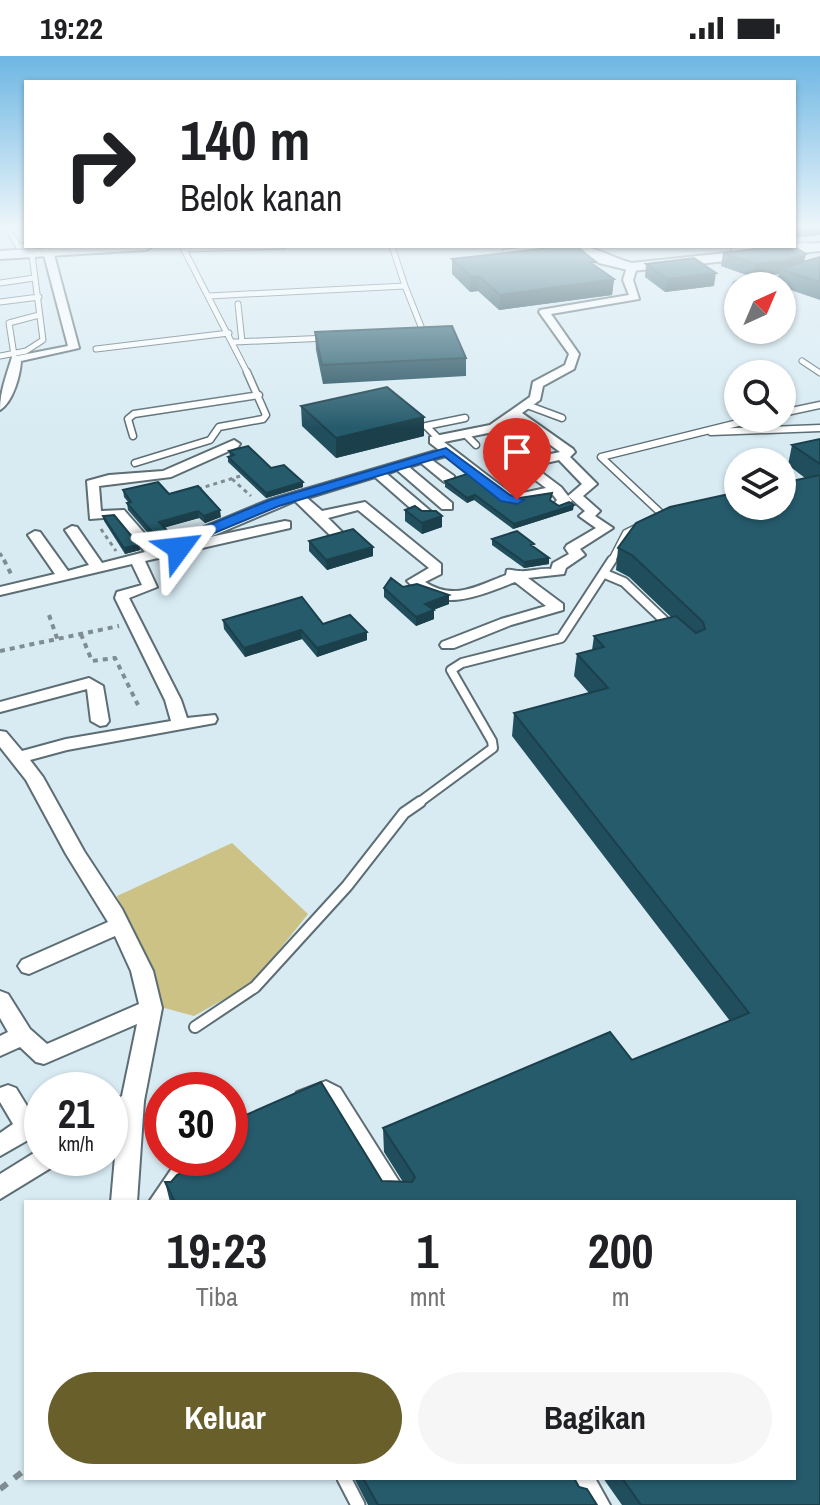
<!DOCTYPE html>
<html lang="id">
<style>
:root{--surface:#fff;--page:#f6f6f6;--text:#202124;--muted:#757577;--accent:#685f2b}
body{margin:0;font-family:"Archivo Narrow",sans-serif;background:var(--page);color:var(--text);height:100vh;display:flex;flex-direction:column;font-size:30px;white-space:nowrap}
*{box-sizing:border-box;margin:0}
p{font-size:26px;color:var(--muted)}
.icon{flex:none;width:44px;height:44px;fill:none;stroke:currentColor;stroke-width:2;stroke-linecap:round;stroke-linejoin:round}
.map{position:relative;flex:1;overflow:hidden}
.details{position:absolute;left:24px;top:1144px;width:772px;height:280px;display:flex;flex-direction:column;background:var(--surface);border-radius:0px;box-shadow:0 2px 6px #0004}
.details>*{flex:none}
.banner{position:absolute;left:24px;top:24px;width:772px;height:168px;border-radius:0px;box-shadow:0 2px 6px #0004;background:#fff;color:var(--text);overflow:hidden}
.needle{width:52px;rotate:44deg}
.controls{position:absolute;left:724px;top:216px;display:grid;gap:16px}
.controls a{display:grid;place-items:center;width:72px;height:72px;border-radius:50%;background:var(--surface);box-shadow:0 2px 6px #0004;font-size:40px}
.speed{position:absolute;left:24px;top:1016px;display:flex;gap:16px;font-size:40px;font-weight:700;text-align:center}
.speed>*{display:grid;place-content:center;width:104px;height:104px;border-radius:50%;background:var(--surface);box-shadow:0 2px 6px #0004;line-height:1}
.speed small{font-size:20px;font-weight:400}
.speed .limit{border:12px solid #d22;background:#fff;color:#111}
.pin{position:absolute;display:grid;place-items:center;width:68px;height:68px;color:#fff;margin:-82px -34px;border-radius:50% 50% 50% 0;rotate:-45deg;box-shadow:0 0 8px #0007}
.pin .icon{rotate:45deg}
.me{position:absolute;width:88px;margin:-44px;rotate:60deg;stroke-linejoin:round;filter:drop-shadow(0 0 6px #0008)}
.turn{display:flex;align-items:center;gap:28px;height:168px;padding:0 24px;font-size:36px}
.turn .icon{width:104px;height:104px;stroke-width:2.5}
.turn b{display:block;font-size:56px;line-height:68px}
.eta{display:flex;justify-content:space-evenly;align-items:center;height:136px;text-align:center}
.eta b{font-size:48px;font-weight:700;line-height:56px}
.button{display:flex;gap:16px;margin-top:auto;padding:16px 24px}
.button a{flex:1;height:92px;border-radius:48px;background:var(--accent);color:#fff;font-size:32px;font-weight:700;line-height:92px;text-align:center}
.button a+a{background:var(--page);color:var(--text)}
.status{display:flex;justify-content:space-between;align-items:center;height:56px;padding:0 40px;background:var(--surface);direction:ltr}
.status svg{height:22px;fill:currentColor}
.map>svg:first-child{display:block}
.green{fill:#cdc286}
.lines{fill:none;stroke-linecap:round;stroke-linejoin:round}
.lane-far4-casing{stroke:#5c6d73;stroke-width:7}
.lane-far3-casing{stroke:#5c6d73;stroke-width:9}
.lane-far2-casing{stroke:#5c6d73;stroke-width:12}
.lane-far1-casing{stroke:#5c6d73;stroke-width:14}
.lane-casing{stroke:#5c6d73;stroke-width:17}
.street-casing{stroke:#5c6d73;stroke-width:4}
.secondary-casing{stroke:#5c6d73;stroke-width:4}
.path-far2{stroke:#7f8c91;stroke-width:3;stroke-dasharray:4 4;stroke-linecap:butt}
.path-far1{stroke:#7f8c91;stroke-width:4;stroke-dasharray:5 5;stroke-linecap:butt}
.path{stroke:#7f8c91;stroke-width:6;stroke-dasharray:9 9;stroke-linecap:butt}
.lane-far4{stroke:#fff;stroke-width:5}
.lane-far3{stroke:#fff;stroke-width:6}
.lane-far2{stroke:#fff;stroke-width:8}
.lane-far1{stroke:#fff;stroke-width:10}
.lane{stroke:#fff;stroke-width:13}
.street{fill:#fff;fill-rule:evenodd}
.secondary{fill:#fff;fill-rule:evenodd}
.wall{fill:#214e5d}
.shaded-wall{fill:#1b404c}
.building{fill:#265b6c;stroke:#1b404c;stroke-width:2}
.route{fill:#1a73e8;stroke:#114b97;stroke-width:2}
</style>
<div class="status"><b>19:22</b><svg viewBox="0 0 49 12"><path d="M0 12V9h3v3zM5 12V6h3v6zM10 12V3h3v9zM15 12V0h3v12zM26 1h20v11H26zM47 4h2v5h-2z"/></svg></div>
<div class="map">
<svg width="820" height="1449" viewBox="0 0 820 1449">
<rect width="100%" height="100%" fill="#d8ebf3"/>
<!-- green -->
<path class="green" d="M232,787L308,858L253,927L194,960L157,950L149,914L117,840Z"/>
<g class="lines">
<!-- lane-far4 casing -->
<g class="lane-far4-casing">
<path id="lane-far4" d="M6,170L18,190H35
M794,189L820,190
M182,190L248,318
M392,190L405,230
M184,193L283,190
M734,194L774,190
M505,196L559,190
M0,227L34,222
M736,228L789,222
M209,240L405,230L422,273L415,279
M0,246L39,241
M238,248L242,286
M234,286L328,282
M96,293L229,277
M14,299L9,267L39,259
M0,300L26,295L43,284L31,191
M802,305L820,317"/>
</g>
<!-- lane-far3 casing -->
<g class="lane-far3-casing">
<path id="lane-far3" d="M527,349L562,362
M782,357L820,349
M711,376L820,372
M465,378L476,389
M133,380L128,363L134,358L259,339
M438,382L426,370L465,362
M135,407L210,384L219,371L263,363L266,359L247,316
M666,462L601,401L758,362
M611,506L626,477L640,470"/>
</g>
<!-- lane-far2 casing -->
<g class="lane-far2-casing">
<path id="lane-far2" d="M605,518L624,526L670,570
M417,748L493,692L492,685L451,614L462,607L561,582L612,504"/>
</g>
<!-- lane-far1 casing -->
<g class="lane-far1-casing">
<path id="lane-far1" d="M195,971L255,931L347,830L404,757L420,746"/>
</g>
<!-- lane casing -->
<g class="lane-casing">
<path id="lane" d="M344,1422L358,1449"/>
</g>
<!-- street casing -->
<g class="street-casing">
<path id="street" d="M48,192L53,195L79,292L21,305C20,320 13,346 0,354C0,335 7,318 12,301L68,290L43,195Z
M632,208L637,211L633,224L639,243L551,258L579,298L574,313L543,330L540,344L522,357L573,393L575,396L570,401L597,428L583,440L600,455L595,460L613,472L580,493L585,499L566,512L564,518L528,522L563,548V554L511,569L454,592H442L440,589L442,586L501,563L546,550L515,526C478,540 439,559 407,525L429,512L358,454L328,462L344,478L337,482L332,481L295,445L210,481L285,465L290,466V472L145,505L157,531L129,542L181,644L187,662L215,659L217,663L215,667L67,694L30,704L43,721L84,795L122,853L153,915L162,952L144,1045L137,1146H111L118,1067L110,1070V1047L122,1040L137,968L44,1008L36,1006L20,991L0,1000V980L8,976L0,962V935L8,938L30,973L47,988L139,948L131,915L115,880L29,918L22,916L18,910L22,904L108,866L66,798L26,724L0,691V675L6,676L22,695L66,683L171,665L165,644L115,542L117,536L142,529L132,508L0,539V531L55,518L28,479L35,475L40,476L68,515L89,509L65,474L72,470L77,471L102,507L145,496L116,461L90,463L87,425L109,419L163,415L234,384L240,388L238,391L171,421L99,430L101,455L124,454L158,493L189,486L204,471L269,444L439,394L430,387V381L490,369L530,341L533,326L565,309L569,298L539,256L540,254L629,239L623,224L627,211ZM515,363L560,396L518,405V411L546,432L513,439L444,386L498,375ZM446,400L505,447L553,439L557,444L553,449L560,453L572,445L561,431L533,410L559,404L582,428L568,440L585,455L579,460L596,472L567,489L565,492L569,498L553,507L551,513C540,512 529,516 519,515C515,515 511,513 507,514L506,519C477,530 454,545 425,526L441,518V508L365,446L322,455L307,442L375,421L424,464H434V458L387,418L397,414L442,453H452V447L409,411L421,407L444,426H454V420L432,404Z
M89,622L103,630L109,665L106,669L100,670L91,665L87,633L0,656V646Z
M326,1025L340,1032L412,1146H385L324,1046L305,1053L297,1050L293,1043L297,1036Z
M8,1029L16,1032L38,1068L28,1084L0,1100V1077L13,1068L0,1046V1032Z
M42,1092V1102H57L54,1110L0,1143V1118Z
M179,1102H205L176,1146H149Z
M562,1422H595L610,1449H577Z"/>
</g>
<!-- secondary casing -->
<g class="secondary-casing">
<path id="secondary" d="M820,187V195L632,215L599,207L575,190C596,190 612,202 632,207Z
M81,190H153L146,194L0,203V195Z"/>
</g>
<!-- path-far2 -->
<path class="path-far2" d="M232,423L251,440
M198,433L247,418
M101,473L116,495
M0,497L5,506"/>
<!-- path-far1 -->
<path class="path-far1" d="M4,504L12,520
M49,559L58,585
M81,578L92,605L115,602L138,649
M0,595L119,570"/>
<!-- path -->
<path class="path" d="M0,1433L26,1413"/>
<!-- lane-far4 -->
<use href="#lane-far4" class="lane-far4"/>
<!-- lane-far3 -->
<use href="#lane-far3" class="lane-far3"/>
<!-- lane-far2 -->
<use href="#lane-far2" class="lane-far2"/>
<!-- lane-far1 -->
<use href="#lane-far1" class="lane-far1"/>
<!-- lane -->
<use href="#lane" class="lane"/>
<!-- street -->
<use href="#street" class="street"/>
<!-- secondary -->
<use href="#secondary" class="secondary"/>
</g>
<!-- wall -->
<path class="wall" d="M723,197L804,205L820,201V244L782,231V230L776,229L779,218L752,221L721,210Z
M452,203L596,210L614,223L612,239L499,254L478,235L470,236L452,218Z
M646,208L714,230L665,236L645,221Z
M315,276L466,302V320L323,328L316,294Z
M301,350L424,361V380L336,402L302,370Z
M820,383V1449H622L603,1422H794V1146H170L165,1126H171L207,1105L206,1102H230L382,1125L403,1126L384,1096L383,1072L632,1004L730,965L512,680L514,657L589,637L574,620L577,598L592,594L594,580L671,561L629,521L616,514L618,492L805,422L788,409L792,389Z
M229,395L303,426V431L266,442L228,406V401L230,400Z
M445,425L506,444L551,445L559,450L573,454L513,473L474,444L467,447L445,431Z
M123,434L169,438L221,461L205,467L199,462L165,471L172,480L173,487L159,490L128,454L127,447L128,446L124,441Z
M405,454L422,455L442,460V471L422,478L405,465Z
M103,460L139,489L140,494L125,498L104,465Z
M492,483L533,491L549,508L524,512L492,489Z
M309,485L373,491V500L327,514L309,495Z
M403,531L449,539V548L433,554L434,563L416,570L384,541V532Z
M223,564L323,568L367,584L317,601L302,583L245,601L224,573Z
M354,1422H574L579,1431L597,1449H368Z"/>
<!-- shaded-wall -->
<path class="shaded-wall" d="M794,170H820V179L794,182Z
M806,198L803,210L780,213L779,218L752,221L754,208Z
M716,217L714,230L665,236L667,223Z
M479,220L478,235L470,236L471,221Z
M614,223L612,239L499,254L500,239Z
M424,361V380L336,402V382Z
M303,426V431L266,442V437Z
M475,439L474,444L467,447V442Z
M574,449L573,454L513,473L514,468Z
M220,454L221,461L205,467L204,460Z
M198,455L199,462L160,473L159,466Z
M442,460V471L422,478V467Z
M172,480L173,487L159,490L158,483Z
M139,489L140,494L125,498L124,492Z
M373,491V500L327,514L326,504Z
M549,502V508L524,512V506Z
M449,539V548L425,557V548Z
M434,554V563L416,570V561Z
M301,574L302,583L245,601L244,592Z
M367,576V584L317,601V592Z"/>
<!-- building -->
<path class="building" d="M567,190H576L596,206L591,207L614,223L500,239L479,220L471,221L452,203Z
M793,190L806,198L785,205L754,208L723,197L763,192Z
M820,201V226L780,213Z
M694,202L716,217L667,223L646,208Z
M452,270L466,302L322,309L315,276Z
M387,331L424,361L336,382L301,350Z
M820,383V408L792,389Z
M248,390L271,412L284,409L303,426L266,437L228,401L234,399L229,395Z
M470,417L506,444L552,437L550,444L559,450L569,446L574,449L514,468L475,439L467,442L445,425Z
M820,419V1448L818,1449H641L622,1422H794V1146H175L165,1126H171L177,1119L212,1102H230V1066L321,1026L382,1125L412,1126L415,1121L383,1072L610,976L632,1004L749,957L514,657L608,632L577,598L604,591L594,580L676,560L696,577L705,573L703,566L632,499L618,492L636,467L670,451L738,436V450H782V427Z
M158,426L169,438L198,430L220,454L204,460L198,455L159,466L172,480L158,483L127,447L131,446L123,434Z
M415,450L422,455H436L442,460L422,467L405,454Z
M114,459L139,489L124,492L103,460Z
M353,473L373,491L326,504L309,485Z
M517,475L534,488L531,489L549,502L524,506L492,483Z
M391,522L403,531L417,528L449,539L425,548L434,554L416,561L384,532Z
M302,541L323,568L350,559L367,576L317,592L301,574L244,592L223,564Z
M363,1422H574L579,1431L587,1433L597,1449H378Z"/>
<!-- sky -->
<linearGradient id="sky" x2="0" y2="1"><stop stop-color="#6db6e3"/><stop offset="0.46" stop-color="#edf6fa"/><stop offset="1" stop-color="#edf6fa" stop-opacity="0"/></linearGradient>
<rect width="820" height="372" fill="url(#sky)"/>
<!-- route -->
<path class="route" d="M446,392L510,439L524,444L517,448L501,445L444,400L279,450L214,477L199,492L179,497L172,492L189,486L204,471L270,444Z"/>
</svg>
<div class="controls">
<a><svg class="needle" viewBox="-14 -14 28 28"><path d="M0-13l5 13h-10z" fill="#e53935"/><path d="M0 13l5-13h-10z" fill="#757577"/></svg></a>
<a><svg class="icon" aria-label="search" viewBox="0 0 24 24"><circle cx="10" cy="10" r="6"/><path d="M15 15l6 6"/></svg></a>
<a><svg class="icon" aria-label="layers" viewBox="0 0 24 24"><path d="M12 4l9 5-9 5-9-5zM3 14l9 5 9-5"/></svg></a>
</div>
<div class="speed"><div>21<small>km/h</small></div><div class="limit">30</div></div>
<div class="pin" style="left:517px;top:444px;background:#d93025"><svg class="icon" aria-label="arrive" viewBox="0 0 24 24"><path d="M6 21V4h12l-3 4 3 4H6"/></svg></div>
<svg class="me" style="left:179px;top:492px" viewBox="-20 -20 40 40"><path d="M0-17L14 15 0 8-14 15z" fill="#1a73e8" stroke="#fff" stroke-width="4"/></svg>
<div class="banner">
<div class="turn"><svg class="icon" aria-label="right" viewBox="0 0 24 24"><path d="M7 20v-9h11M14 6l5 5-5 5"/></svg><div><b>140 m</b>Belok kanan</div></div>
</div>
<section class="details">
<div class="eta">
<div><b>19:23</b><p>Tiba</p></div>
<div><b>1</b><p>mnt</p></div>
<div><b>200</b><p>m</p></div>
</div>
<div class="button"><a>Keluar</a><a>Bagikan</a></div>
</section>
</div>
